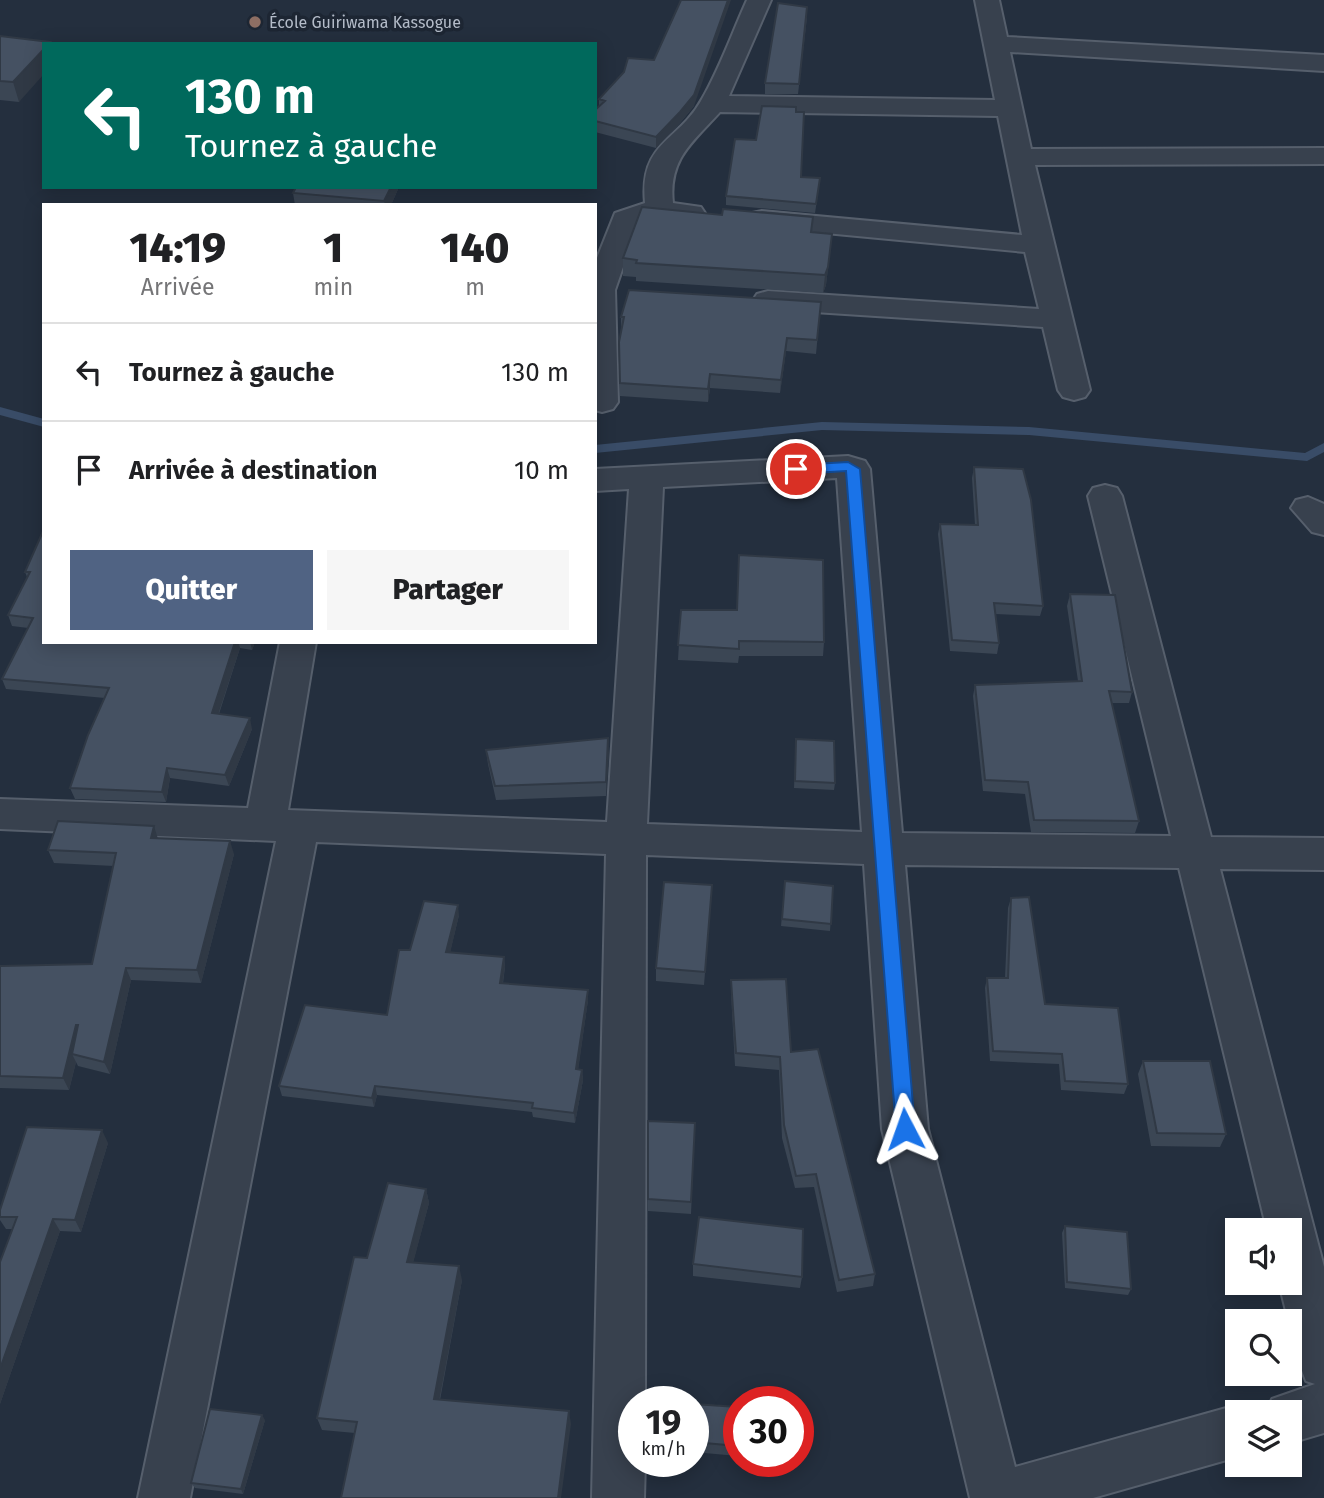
<!DOCTYPE html>
<html lang="fr">
<meta charset="utf-8">
<style>
:root{--surface:#fff;--page:#f6f6f6;--text:#202124;--muted:#757577;--line:#e0e0e0;--accent:#506383}
body{margin:0;font-family:"Fira Sans",sans-serif;background:var(--page);color:var(--text);height:100vh;display:flex;flex-direction:column;font-size:26px;white-space:nowrap}
*{box-sizing:border-box;margin:0}
p{font-size:23px;color:var(--muted)}
.icon{flex:none;width:38px;height:38px;fill:none;stroke:currentColor;stroke-width:2;stroke-linecap:round;stroke-linejoin:round}
.map{position:relative;flex:1;overflow:hidden}
.panel{position:absolute;left:42px;top:203px;width:555px;height:441px;display:flex;flex-direction:column;background:var(--surface);border-radius:0px;box-shadow:0 4px 18px #0003}
.panel>*{flex:none}
.hud{position:absolute;left:42px;top:42px;width:555px;height:147px;border-radius:0px;box-shadow:0 4px 18px #0003;background:#00695c;color:#fff;overflow:hidden}
.controls{position:absolute;left:1225px;top:1218px;display:grid;gap:14px}
.controls a{display:grid;place-items:center;width:77px;height:77px;border-radius:0px;background:var(--surface);box-shadow:0 4px 18px #0003;font-size:35px}
.speed{position:absolute;left:618px;top:1386px;display:flex;gap:14px;font-size:35px;font-weight:700;text-align:center}
.speed>*{display:grid;place-content:center;width:91px;height:91px;border-radius:50%;background:var(--surface);box-shadow:0 4px 18px #0003;line-height:1}
.speed small{font-size:18px;font-weight:400}
.speed .limit{border:10px solid #d22;background:#fff;color:#111}
.pin{position:absolute;display:grid;place-items:center;width:60px;height:60px;color:#fff;margin:-30px;border:4px solid #fff;border-radius:50%;box-shadow:0 2px 7px #0007}
.me{position:absolute;width:77px;margin:-38px;rotate:356deg;stroke-linejoin:round;filter:drop-shadow(0 0 5px #0008)}
.turn{display:flex;align-items:center;gap:24px;height:147px;padding:0 28px;font-size:32px}
.turn .icon{width:91px;height:91px;stroke-width:2.5}
.turn b{display:block;font-size:49px;line-height:60px}
.eta{display:flex;justify-content:space-evenly;align-items:center;height:119px;text-align:center}
.eta b{font-size:42px;font-weight:800;line-height:49px}
.button{display:flex;gap:14px;margin-top:auto;padding:14px 28px}
.button a{flex:1;height:80px;border-radius:0px;background:var(--accent);color:#fff;font-size:28px;font-weight:800;line-height:80px;text-align:center}
.button a+a{background:var(--page);color:var(--text)}
ul{padding:0;list-style:none}
li{display:flex;align-items:center;gap:21px;height:98px;padding:0 28px;border-top:2px solid var(--line)}
li div{flex:1}
li b{display:block;font-size:26px}
li em{font-style:normal}
.map>svg:first-child{display:block}
.lines{fill:none;stroke-linecap:round;stroke-linejoin:round}
.stream{fill:#394c67;fill-rule:evenodd}
.street-casing{stroke:#565f6c;stroke-width:4}
.street{fill:#38414e;fill-rule:evenodd}
.wall{fill:#3b4654}
.shaded-wall{fill:#303945}
.building{fill:#455162;stroke:#303945;stroke-width:2}
.route{fill:#1a73e8;stroke:#114b97;stroke-width:2}
.education-dot{fill:#8d6e63;stroke:#1d2633;stroke-width:2.5}
.labels{text-anchor:middle;stroke-width:7;stroke-linejoin:round;paint-order:stroke}
.far-poi-label{font-size:16px;fill:#b4bcc9;stroke:#1d2633;text-anchor:start}
</style>
<div class="map">
<svg width="1324" height="1498" viewBox="0 0 1324 1498">
<rect width="100%" height="100%" fill="#242f3e"/>
<g class="lines">
<!-- stream -->
<path class="stream" d="M0,407L44,419V427L0,415Z
M822,422L1029,427L1305,453L1324,443V452L1307,461L1029,435L822,430L595,453V445Z"/>
<!-- street casing -->
<g class="street-casing">
<path id="street" d="M747,0H771L729,96L995,100L975,0H999L1007,37L1324,55V71L1010,52L1031,149L1324,148V164L1035,165L1090,390L1085,397L1074,400L1063,397L1058,390L1043,327L768,309L757,306L753,300L757,294L768,291L1039,309L1025,252L762,227L752,225L748,219L752,213L762,211L1022,235L998,116L720,112C693,142 668,159 673,203L701,207L705,213L701,219C680,224 657,213 638,224L615,290L618,402L613,409L602,412L595,410V263L615,213L645,203C639,141 679,142 702,99C720,68 732,33 747,0Z
M848,456L865,461L870,469L902,833L1171,836L1088,496L1093,488L1105,485L1117,488L1122,496L1211,837L1324,838V870L1220,869L1324,1267V1433L1290,1443V1412H1266L1272,1399L1315,1384L1306,1381L1299,1363L1279,1283H1290V1230H1267L1179,868L905,865L928,1129L1015,1467L1237,1405L1254,1412H1237V1457L1093,1498H970L882,1129L864,864L646,855L645,1402H634V1461H645L644,1498H592L606,854L316,842L190,1498H138L276,841L0,829V799L248,808L280,642H316L288,810L607,822L629,489L595,491V469ZM837,478L862,832L647,824L663,487Z
M1308,497L1324,504V535L1312,532L1291,508L1296,500Z"/>
</g>
<!-- street -->
<use href="#street" class="street"/>
</g>
<!-- wall -->
<path class="wall" d="M807,17L798,94H765V83Z
M0,36L50,42L51,44H44L19,102L0,100Z
M599,99L694,106L680,123L656,148L595,132V110L599,106Z
M796,112L801,177L819,187L815,213L726,205V196L756,140Z
M296,187H399L391,205H295L293,193Z
M722,215L813,217L812,232L832,234L826,285L823,293L636,281V277L623,276V258Z
M821,302L816,354L786,351L780,393L710,388L708,402L620,396L619,342L621,330V317Z
M974,467L1043,606L1040,616L995,614L999,643L997,654L950,651L938,534L940,524L975,525L972,478Z
M44,529V642H255L252,650L240,648L219,714L252,729L229,786L170,778L166,802L75,799L70,788L105,698L6,689L2,679L28,628L12,626L8,615L27,577L25,572Z
M1070,594L1132,692L1129,703H1112L1139,821L1135,833L1031,832L1025,794L983,791L973,696L975,685L1078,681L1067,606Z
M681,610L824,642L823,656H739L738,663L678,660Z
M796,739L835,783L834,790L794,788Z
M486,750L609,752L606,796L496,800L488,764Z
M158,839L234,854L201,983L131,980L110,1074L78,1066L76,1062L69,1090L0,1088V966L92,964L114,866L54,863L48,850Z
M785,881L833,886L830,931L781,926Z
M1011,898L1045,1004L1128,1084L1124,1094L1061,1090L1059,1064L990,1061L985,988L987,978H1005L1008,908Z
M711,899L704,985L656,981V968Z
M459,915L450,952L504,957L505,967L503,983L588,1000L578,1069L582,1070L583,1080L575,1123L533,1117L532,1112L377,1095L374,1107L282,1096L279,1086L387,1015L410,950Z
M731,980L791,1052L875,1274L873,1286L837,1292L814,1187L795,1188L782,1138L779,1070L735,1066L731,993Z
M1143,1061L1226,1134L1220,1147L1151,1146L1138,1074Z
M648,1121L695,1123L691,1214L648,1211Z
M108,1143L81,1232L60,1231L0,1404V1262L13,1229H6L0,1220V1210Z
M426,1189L429,1203L413,1262L462,1280L440,1400L571,1424L355,1433L322,1430L317,1418L367,1258Z
M1065,1226L1131,1289L1128,1295L1065,1288L1062,1233Z
M693,1264L802,1277L800,1288L693,1276Z
M693,1404L738,1407V1456L693,1452Z
M265,1420L243,1494L195,1488L191,1483Z"/>
<!-- shaded-wall -->
<path class="shaded-wall" d="M728,0H731L694,106L680,123L656,148V137Z
M44,49V74L19,102L13,82Z
M391,187H399L391,205H385L384,201Z
M832,234L826,285L823,293L825,275Z
M787,338L786,351L780,393L781,380Z
M710,374V388L708,402V389Z
M235,642H238L240,648L215,724L212,713Z
M250,642H255L252,650Z
M250,718L252,729L229,786L225,775Z
M608,738L609,752L606,796V782Z
M167,768L170,778L166,802L162,792Z
M154,826L158,839L151,838Z
M230,841L234,854L201,983L197,970Z
M458,905L459,915L448,962L446,952Z
M504,957L505,967L501,993L500,983Z
M126,968L131,980L110,1074L104,1062Z
M588,990V1000L577,1079L576,1069Z
M76,1025L82,1037L72,1054L76,1062L69,1090L63,1078Z
M582,1070L583,1080L575,1123L574,1113Z
M375,1086L377,1095L374,1107L372,1098Z
M102,1130L108,1143L81,1232L75,1220Z
M426,1189L429,1203L410,1275L407,1262Z
M53,1219L60,1231L0,1404V1369Z
M459,1266L462,1280L437,1412L434,1399Z
M569,1411L571,1424L561,1498H558Z
M262,1415L265,1420L243,1494L241,1489Z"/>
<!-- building -->
<path class="building" d="M681,0H728L694,95L680,112L656,137L595,121V110L605,101L599,99L624,72L628,58L654,60Z
M778,3L807,7L799,84L765,83Z
M0,36L50,42L48,44H44V49L13,82L0,81Z
M762,106L796,107V112H804L801,177L820,178L816,204L726,196L735,139L756,140Z
M296,187H391L384,201L293,193Z
M642,207L722,215L723,209L813,217L811,232L832,234L828,267L825,275L636,263L637,260L623,258Z
M629,290L821,302L817,340L787,338L781,380L710,374L708,389L620,383L619,342L624,317H621Z
M974,467L1023,469L1031,500L1043,606L994,603L999,643L952,640L940,524L978,525Z
M44,529V642H235L212,713L250,718L225,775L167,768L162,792L70,788L88,735L109,688L2,679L33,618L8,615L30,572H25Z
M739,555L823,560L824,642L739,641V649L678,645L681,610H737Z
M1070,594L1115,595L1132,692L1109,691L1139,821L1034,820L1028,782L985,780L975,685L1082,681Z
M608,738L606,782L495,786L486,750Z
M796,739L834,741L835,783L795,781Z
M58,821L154,826L151,838L230,841L197,970L126,968L104,1062L72,1054L78,1025H76L63,1078L0,1076V966L92,964L116,853L48,850Z
M785,881L833,886L831,924L782,919Z
M664,882L712,885L705,972L656,968Z
M1029,897L1045,1004L1118,1008L1128,1084L1065,1081L1062,1054L993,1051L987,978H1008L1011,898Z
M424,901L458,905L446,952L504,957L500,983L588,990L576,1069L582,1070L574,1113L532,1108L533,1103L375,1086L372,1098L279,1086L305,1005L387,1015L399,950H410Z
M786,979L791,1052L818,1049L875,1274L839,1280L816,1174L796,1176L784,1125L780,1057L736,1053L731,980Z
M1143,1061H1210L1226,1134L1157,1133Z
M648,1121L695,1123L691,1202L648,1199Z
M27,1127L102,1130L75,1220L53,1219L0,1369V1262L17,1217H0V1210Z
M388,1183L426,1189L407,1262L459,1266L434,1399L569,1411L558,1498H341L357,1422L317,1418L354,1257L367,1258Z
M699,1217L803,1229L802,1277L693,1264Z
M1065,1226L1127,1232L1131,1289L1067,1282Z
M693,1404L738,1407V1446L693,1442Z
M210,1409L262,1415L241,1489L191,1483Z"/>
<!-- route -->
<path class="route" d="M848,462L860,469L915,1129L912,1135L905,1138L899,1135L896,1129L846,471L796,474L789,469L796,465Z"/>
<!-- markers -->
<circle class="education-dot" cx="255" cy="22" r="7"/>
<g class="labels">
<!-- far-poi labels -->
<g class="far-poi-label">
<text x="269" y="28">École Guiriwama Kassogue</text>
</g>
</g>
</svg>
<div class="controls">
<a><svg class="icon" aria-label="sound" viewBox="0 0 24 24"><path d="M4 9h4l5-4v14l-5-4H4zM17 9q2 3 0 6"/></svg></a>
<a><svg class="icon" aria-label="search" viewBox="0 0 24 24"><circle cx="10" cy="10" r="6"/><path d="M15 15l6 6"/></svg></a>
<a><svg class="icon" aria-label="layers" viewBox="0 0 24 24"><path d="M12 4l9 5-9 5-9-5zM3 14l9 5 9-5"/></svg></a>
</div>
<div class="speed"><div>19<small>km/h</small></div><div class="limit">30</div></div>
<div class="pin" style="left:796px;top:469px;background:#d93025"><svg class="icon" aria-label="arrive" viewBox="0 0 24 24"><path d="M6 21V4h12l-3 4 3 4H6"/></svg></div>
<svg class="me" style="left:905px;top:1129px" viewBox="-20 -20 40 40"><path d="M0-17L14 15 0 8-14 15z" fill="#1a73e8" stroke="#fff" stroke-width="4"/></svg>
<div class="hud">
<div class="turn"><svg class="icon" aria-label="left" viewBox="0 0 24 24"><path d="M17 20v-9H6M10 6l-5 5 5 5"/></svg><div><b>130 m</b>Tournez à gauche</div></div>
</div>
<section class="panel">
<div class="eta">
<div><b>14:19</b><p>Arrivée</p></div>
<div><b>1</b><p>min</p></div>
<div><b>140</b><p>m</p></div>
</div>
<ul>
<li><svg class="icon" aria-label="left" viewBox="0 0 24 24"><path d="M17 20v-9H6M10 6l-5 5 5 5"/></svg><div><b>Tournez à gauche</b></div><em>130 m</em></li>
<li><svg class="icon" aria-label="arrive" viewBox="0 0 24 24"><path d="M6 21V4h12l-3 4 3 4H6"/></svg><div><b>Arrivée à destination</b></div><em>10 m</em></li>
</ul>
<div class="button"><a>Quitter</a><a>Partager</a></div>
</section>
</div>
